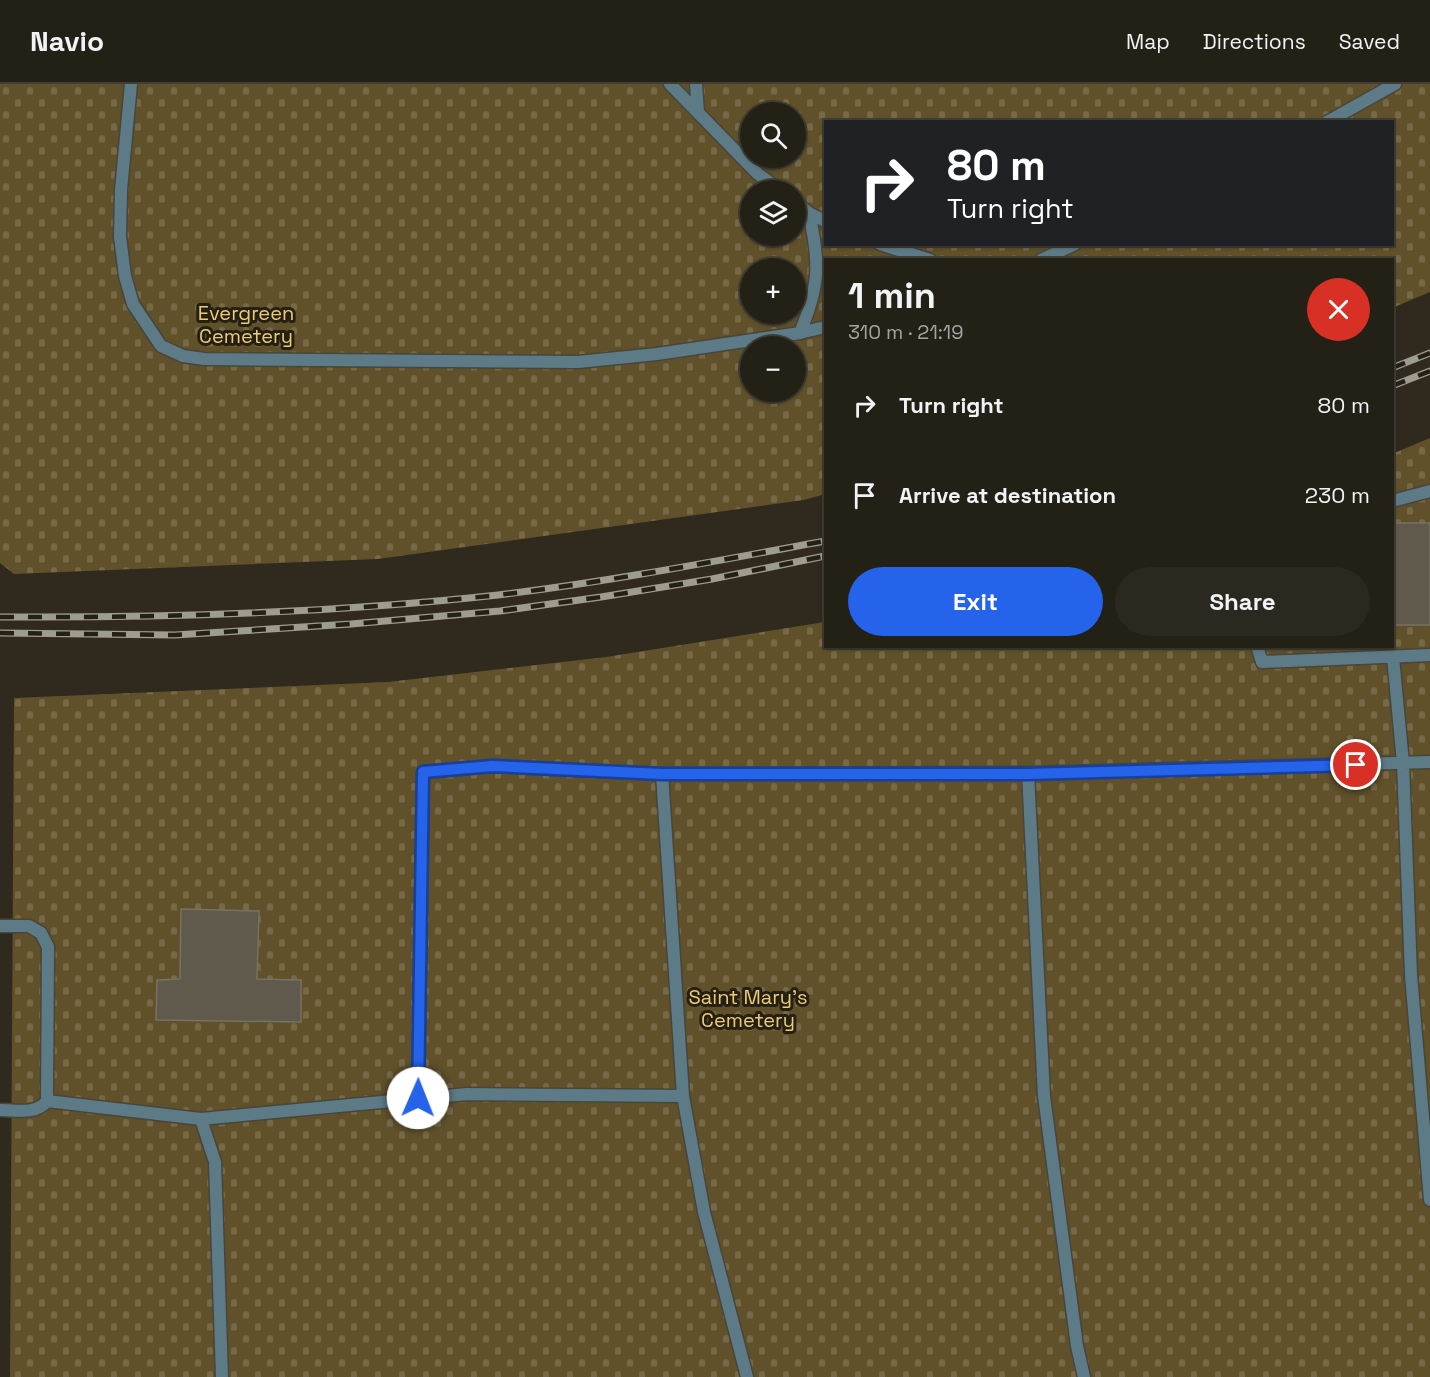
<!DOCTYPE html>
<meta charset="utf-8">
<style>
:root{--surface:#232016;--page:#2b281f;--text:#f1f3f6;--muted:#a3a3a1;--line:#403e35;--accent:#2563eb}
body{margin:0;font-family:"Space Grotesk",sans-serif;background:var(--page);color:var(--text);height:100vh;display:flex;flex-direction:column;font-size:22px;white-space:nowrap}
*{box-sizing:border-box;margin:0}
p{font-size:20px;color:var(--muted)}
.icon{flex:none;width:33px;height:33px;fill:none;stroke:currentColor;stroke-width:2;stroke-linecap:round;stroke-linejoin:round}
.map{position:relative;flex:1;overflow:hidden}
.panel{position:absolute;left:824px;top:174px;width:570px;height:390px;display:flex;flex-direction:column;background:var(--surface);border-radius:0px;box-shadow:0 2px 4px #0004,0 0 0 2px var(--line)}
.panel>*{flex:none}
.banner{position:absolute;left:824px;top:36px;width:570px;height:126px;border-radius:0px;box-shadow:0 2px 4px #0004,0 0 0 2px var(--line);background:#202124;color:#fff;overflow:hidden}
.fabs{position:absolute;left:740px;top:18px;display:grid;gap:12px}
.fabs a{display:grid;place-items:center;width:66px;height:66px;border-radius:50%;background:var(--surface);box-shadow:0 2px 4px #0004,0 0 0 2px var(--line);font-size:30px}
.pin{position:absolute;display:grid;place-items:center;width:51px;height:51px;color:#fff;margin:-26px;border:3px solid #fff;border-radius:50%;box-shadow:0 2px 6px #0007}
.me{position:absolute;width:66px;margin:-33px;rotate:1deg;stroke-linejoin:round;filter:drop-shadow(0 0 4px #0008)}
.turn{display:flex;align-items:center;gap:21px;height:126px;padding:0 24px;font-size:27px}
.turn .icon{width:78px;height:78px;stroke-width:2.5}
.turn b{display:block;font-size:42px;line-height:51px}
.round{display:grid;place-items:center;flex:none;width:63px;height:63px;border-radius:32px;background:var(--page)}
.head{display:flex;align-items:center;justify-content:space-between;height:102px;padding:0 24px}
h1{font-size:36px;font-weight:800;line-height:45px}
.cta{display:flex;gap:12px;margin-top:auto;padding:12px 24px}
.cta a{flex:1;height:69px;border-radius:36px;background:var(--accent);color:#fff;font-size:24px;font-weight:800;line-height:69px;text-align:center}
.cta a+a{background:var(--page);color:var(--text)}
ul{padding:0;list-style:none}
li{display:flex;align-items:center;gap:18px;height:90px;padding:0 24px}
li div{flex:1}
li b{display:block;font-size:22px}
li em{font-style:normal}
header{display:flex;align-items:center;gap:36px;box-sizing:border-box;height:84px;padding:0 30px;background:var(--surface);border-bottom:2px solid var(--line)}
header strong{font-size:28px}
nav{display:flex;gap:33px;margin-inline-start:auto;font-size:21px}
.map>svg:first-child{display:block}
.cemetery{fill:url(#cemetery-stones);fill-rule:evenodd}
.building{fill:#605a4c;stroke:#787263;stroke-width:1.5}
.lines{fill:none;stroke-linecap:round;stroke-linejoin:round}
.lane-casing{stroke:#494539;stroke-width:15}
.lane{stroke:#5d7b86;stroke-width:12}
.rail-casing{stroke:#9e9b91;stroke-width:7}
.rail{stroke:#252014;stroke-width:4.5;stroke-dasharray:14;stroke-linecap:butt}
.route-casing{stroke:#184099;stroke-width:15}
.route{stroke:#2563eb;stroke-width:10}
.labels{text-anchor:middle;stroke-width:6;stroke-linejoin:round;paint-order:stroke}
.park-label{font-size:20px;fill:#eecb73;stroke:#252014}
</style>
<header>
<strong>Navio</strong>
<nav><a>Map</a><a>Directions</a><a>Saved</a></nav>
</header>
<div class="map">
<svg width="1430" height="1293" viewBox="0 0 1430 1293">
<defs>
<pattern id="cemetery-stones" width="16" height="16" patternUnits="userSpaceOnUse" patternTransform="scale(1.5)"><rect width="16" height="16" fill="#60512b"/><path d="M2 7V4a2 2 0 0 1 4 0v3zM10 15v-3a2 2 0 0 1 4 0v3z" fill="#766948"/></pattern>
</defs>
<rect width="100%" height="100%" fill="#2f2a1d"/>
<!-- cemetery -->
<path class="cemetery" d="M0,0H1430V208L1392,224V176H825V410L804,416L378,475L14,490L0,479ZM750,28H795V74H750ZM825,38H1392V160H825ZM750,106H795V152H750ZM750,184H795V230H750ZM750,262H795V308H750Z
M1430,354V1293H10L14,614L388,598L606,573L825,538V562H1392V370Z"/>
<!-- building -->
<path class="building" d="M1392,439H1430V541H1392Z
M181,825L259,827L257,895L301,896V938L156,936L157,896L180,895Z"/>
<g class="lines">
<!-- lane casing -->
<g class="lane-casing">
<path id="lane" d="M131,0L121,106L120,153L125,192L133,220L161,262L183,272L204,275L578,278L657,270L800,249L825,243
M670,0L758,90L780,106
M696,0L698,29
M1327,38L1395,0
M795,118L809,129L825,137
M880,160L930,176
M1041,176L1075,160
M800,249C820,200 820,179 809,129
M1392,417L1430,407
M1257,562L1262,578L1430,571
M1393,573L1403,679L1411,891L1430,1116
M1028,689L1044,1012L1077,1262L1084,1293
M662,690L683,1012L704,1128L747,1293
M0,842H29L41,849L48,863L47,1017C36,1031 17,1026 0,1026
M418,1015L423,688L492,682L662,690L1028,689L1430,678
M47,1017L201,1035L215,1078L222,1293
M201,1035L467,1010L683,1012"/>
</g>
<!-- lane -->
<use href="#lane" class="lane"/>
<!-- rail casing -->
<g class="rail-casing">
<path id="rail" d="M1392,284L1430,269
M1392,302L1430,287
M0,533C166,534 333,529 498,511C608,498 716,477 825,457
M0,549L175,551L351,540L500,527L601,513L712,495L825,472"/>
</g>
<!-- rail -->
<use href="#rail" class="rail"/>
</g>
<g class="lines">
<!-- route casing -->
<g class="route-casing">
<path id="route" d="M418,1014L423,688L492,682L662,690H1028L1356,681"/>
</g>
<!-- route -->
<use href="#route" class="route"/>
</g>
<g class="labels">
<!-- park labels -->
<g class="park-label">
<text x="246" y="236">Evergreen<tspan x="246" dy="23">Cemetery</tspan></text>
<text x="748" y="920">Saint Mary's<tspan x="748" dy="23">Cemetery</tspan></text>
</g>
</g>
</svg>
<div class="fabs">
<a><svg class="icon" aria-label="search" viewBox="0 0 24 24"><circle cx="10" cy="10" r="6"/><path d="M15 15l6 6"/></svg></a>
<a><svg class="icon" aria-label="layers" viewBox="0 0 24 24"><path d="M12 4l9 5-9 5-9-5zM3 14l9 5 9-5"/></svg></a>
<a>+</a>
<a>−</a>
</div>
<div class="pin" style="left:1356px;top:681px;background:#d93025"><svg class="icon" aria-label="arrive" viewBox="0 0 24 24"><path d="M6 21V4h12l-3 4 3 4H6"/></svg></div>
<svg class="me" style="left:418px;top:1014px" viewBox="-20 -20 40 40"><circle r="19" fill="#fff"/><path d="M0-13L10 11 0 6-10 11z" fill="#2563eb"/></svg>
<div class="banner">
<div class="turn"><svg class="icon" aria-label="right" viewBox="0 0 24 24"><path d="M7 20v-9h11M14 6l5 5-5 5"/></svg><div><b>80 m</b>Turn right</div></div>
</div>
<section class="panel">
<div class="head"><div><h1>1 min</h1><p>310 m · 21:19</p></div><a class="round" style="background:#d93025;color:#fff"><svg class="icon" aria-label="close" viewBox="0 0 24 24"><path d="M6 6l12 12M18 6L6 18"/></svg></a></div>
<ul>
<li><svg class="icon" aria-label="right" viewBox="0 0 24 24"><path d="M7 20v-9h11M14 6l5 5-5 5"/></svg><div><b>Turn right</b></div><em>80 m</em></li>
<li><svg class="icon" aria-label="arrive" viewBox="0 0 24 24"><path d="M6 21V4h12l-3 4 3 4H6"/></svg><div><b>Arrive at destination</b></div><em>230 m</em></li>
</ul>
<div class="cta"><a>Exit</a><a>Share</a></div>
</section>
</div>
